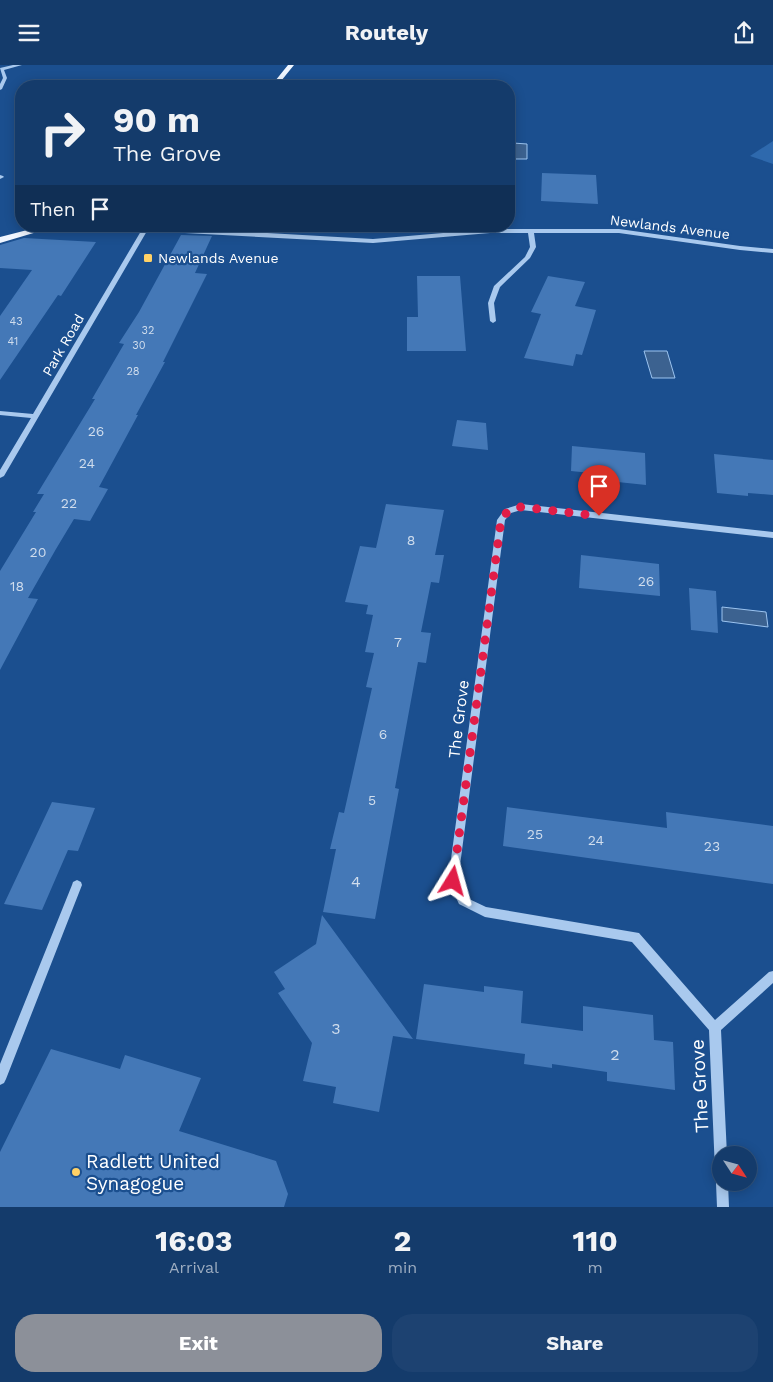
<!DOCTYPE html>
<style>
:root{--surface:#143b6b;--page:#1d4271;--text:#f1f3f6;--muted:#9dadc1;--line:#33557e;--accent:#8c9099}
body{margin:0;font-family:"Work Sans",sans-serif;background:var(--page);color:var(--text);height:100vh;display:flex;flex-direction:column;font-size:19px;white-space:nowrap}
*{box-sizing:border-box;margin:0}
p{font-size:16px;color:var(--muted)}
.icon{flex:none;width:28px;height:28px;fill:none;stroke:currentColor;stroke-width:2;stroke-linecap:round;stroke-linejoin:round}
.map{position:relative;height:1142px;overflow:hidden}
.details{display:flex;flex-direction:column;background:var(--surface);flex:1}
.details>*{flex:none}
.banner{position:absolute;left:15px;top:15px;width:500px;height:152px;border-radius:20px;box-shadow:0 2px 12px #0003,0 0 0 1px var(--line);background:#143b6b;color:var(--text);overflow:hidden}
.needle{width:32px;rotate:126deg}
.controls{position:absolute;left:712px;top:1081px;display:grid;gap:10px}
.controls a{display:grid;place-items:center;width:45px;height:45px;border-radius:50%;background:var(--surface);box-shadow:0 2px 12px #0003,0 0 0 1px var(--line);font-size:25px}
.pin{position:absolute;display:grid;place-items:center;width:42px;height:42px;color:#fff;margin:-51px -21px;border-radius:50% 50% 50% 0;rotate:-45deg;box-shadow:0 0 5px #0007}
.pin .icon{rotate:45deg}
.me{position:absolute;width:55px;margin:-28px;rotate:8deg;stroke-linejoin:round;filter:drop-shadow(0 0 4px #0008)}
.turn{display:flex;align-items:center;gap:18px;height:105px;padding:0 15px;font-size:22px}
.turn .icon{width:65px;height:65px;stroke-width:2.5}
.turn b{display:block;font-size:35px;line-height:42px}
.then{display:flex;align-items:center;height:48px;padding:0 15px;background:#0003;gap:10px;font-size:19px}
.eta{display:flex;justify-content:space-evenly;align-items:center;height:85px;text-align:center}
.eta b{font-size:30px;font-weight:700;line-height:35px}
.primary-button{display:flex;gap:10px;margin-top:auto;padding:10px 15px}
.primary-button a{flex:1;height:58px;border-radius:20px;background:var(--accent);color:#fff;font-size:20px;font-weight:700;line-height:58px;text-align:center}
.primary-button a+a{background:var(--page);color:var(--text)}
header{display:flex;justify-content:space-between;align-items:center;height:65px;padding:0 15px;background:var(--surface);font-size:22px;font-weight:700}
.map>svg:first-child{display:block}
.green{fill:#2e69ad}
.water{fill:#3c6290;stroke:#9cc4f0}
.building{fill:#4478b7}
.lines{fill:none;stroke-linecap:round;stroke-linejoin:round}
.minor{fill:#a9c9ee;fill-rule:evenodd}
.major{fill:#f0f6ff;fill-rule:evenodd}
.route{stroke:#e11d48;stroke-width:9;stroke-dasharray:0 16.2}
.poi-dot{fill:#ffd166;stroke:#1b4f8f;stroke-width:2}
.labels{text-anchor:middle;stroke-width:4.5;stroke-linejoin:round;paint-order:stroke}
.far-number-label{font-size:11px;fill:#d0dded}
.far-street-label{font-size:14px;fill:#fff;stroke:#1b4f8f}
.far-poi-label{font-size:14px;fill:#fff;stroke:#1b4f8f;text-anchor:start}
.number-label{font-size:14px;fill:#d0dded}
.street-label{font-size:16px;fill:#fff;stroke:#1b4f8f}
.near-number-label{font-size:16px;fill:#d0dded}
.near-street-label{font-size:19px;fill:#fff;stroke:#1b4f8f}
.near-poi-label{font-size:19px;fill:#fff;stroke:#1b4f8f;text-anchor:start}
</style>
<header><svg class="icon" aria-label="menu" viewBox="0 0 24 24"><path d="M4 6h16M4 12h16M4 18h16"/></svg>Routely<svg class="icon" aria-label="share" viewBox="0 0 24 24"><path d="M12 15V3M7 8l5-5 5 5M5 13v7h14v-7"/></svg></header>
<div class="map">
<svg width="773" height="1142" viewBox="0 0 773 1142">
<rect width="100%" height="100%" fill="#1b4f8f"/>
<!-- green -->
<path class="green" d="M773,76V99L750,91Z"/>
<!-- water -->
<path class="water" d="M513,78L527,79V94H512Z
M644,286H667L675,313H652Z
M722,542L766,547L768,562L722,556Z"/>
<!-- building -->
<path class="building" d="M542,108L596,110L598,139L541,136Z
M181,170L212,171L195,208L207,209L163,297H165L136,350H138L99,422L108,424L90,456L74,454L56,484L28,533L38,534L0,605V506L36,447H33L44,429H37L95,334H92L124,279L119,278L139,247Z
M24,173L96,177L61,231L58,230L0,315V251L32,205L0,203V180Z
M417,211H460L466,286H407V252H418Z
M548,211L585,217L575,241L596,245L582,290L576,289L573,301L524,293L541,249L531,247Z
M457,355L486,358L488,385L452,381Z
M572,381L645,388L646,420L599,415L600,409L571,406Z
M714,389L773,395V430L748,428V431L717,428Z
M386,439L444,445L435,490H444L439,518L431,517L421,567L431,568L426,598L418,597L395,723L399,724L375,854L323,847L336,784H330L339,747L344,748L372,623L366,622L374,588L365,587L373,550L366,549L368,540L345,537L360,481L376,483Z
M581,490L659,499L660,531L579,523Z
M689,523L716,526L718,568L691,565Z
M52,737L95,743L78,786L68,785L42,845L4,839Z
M507,742L667,763L666,747L773,761V819L503,781Z
M322,850L413,974L393,971L379,1047L333,1038L336,1022L303,1016L312,978L278,928L285,924L274,907L316,879Z
M424,919L484,927V921L523,926L521,958L583,966V941L653,950L654,975L673,977L675,1025L607,1016V1007L552,999V1003L524,999L525,989L416,974Z
M51,984L120,1004L125,990L201,1013L179,1066L276,1096L288,1129L284,1142H0V1087Z"/>
<g class="lines">
<!-- minor -->
<path class="minor" d="M13,0H22L4,5L7,13L2,24L0,25V19L3,13L0,3Z
M0,110L3,111L4,112L0,114Z
M144,161L373,174L490,164H619L740,181L773,184V188L740,185L619,168H534L536,182L530,193L500,222L494,238L496,256L493,258L490,256L488,238L494,221L525,192L530,182L528,168H490L373,178L147,166L4,411L0,413V405L31,353L0,350V346L33,349Z
M521,439L773,467V473L521,445L511,448L505,455L458,816L467,833L486,842L639,868L715,955L769,907L773,906V918L721,965L727,1090H721V1118H728L729,1142H717L716,1118L717,1113L721,1112L717,1110L715,1106L709,965L632,877L485,852L459,839L448,816L497,455L505,444Z
M77,815L81,817L82,820L6,1014L4,1018L0,1020V999L72,820L73,817Z"/>
<!-- major -->
<path class="major" d="M288,0H294L277,21H271Z
M43,161H57L0,178V172Z"/>
</g>
<g class="lines">
<!-- route -->
<path class="route" d="M453,816L501,455L508,446L521,442L599,451"/>
</g>
<!-- markers -->
<g class="poi-dot">
<rect x="143" y="188" width="10" height="10" rx="2.5"/>
<circle cx="76" cy="1107" r="5"/>
</g>
<g class="labels">
<!-- far-number labels -->
<g class="far-number-label">
<text x="16" y="260">43</text>
<text x="148" y="269">32</text>
<text x="13" y="280">41</text>
<text x="139" y="284">30</text>
<text x="133" y="310">28</text>
</g>
<!-- far-street labels -->
<g class="far-street-label">
<text transform="translate(670 162) rotate(7)" y="5">Newlands Avenue</text>
<text transform="translate(63 280) rotate(-60)" y="5">Park Road</text>
</g>
<!-- far-poi labels -->
<g class="far-poi-label">
<text x="158" y="198">Newlands Avenue</text>
</g>
<!-- number labels -->
<g class="number-label">
<text x="96" y="371">26</text>
<text x="87" y="403">24</text>
<text x="69" y="443">22</text>
<text x="411" y="480">8</text>
<text x="38" y="492">20</text>
<text x="646" y="521">26</text>
<text x="17" y="526">18</text>
<text x="398" y="582">7</text>
<text x="383" y="674">6</text>
<text x="372" y="740">5</text>
<text x="535" y="774">25</text>
<text x="596" y="780">24</text>
<text x="712" y="786">23</text>
</g>
<!-- street labels -->
<g class="street-label">
<text transform="translate(458 654) rotate(-83)" y="6">The Grove</text>
</g>
<!-- near-number labels -->
<g class="near-number-label">
<text x="356" y="822">4</text>
<text x="336" y="969">3</text>
<text x="615" y="995">2</text>
</g>
<!-- near-street labels -->
<g class="near-street-label">
<text transform="translate(699 1021) rotate(-93)" y="7">The Grove</text>
</g>
<!-- near-poi labels -->
<g class="near-poi-label">
<text x="86" y="1103">Radlett United<tspan x="86" dy="22">Synagogue</tspan></text>
</g>
</g>
</svg>
<div class="controls">
<a><svg class="needle" viewBox="-14 -14 28 28"><path d="M0-13l5 13h-10z" fill="#e53935"/><path d="M0 13l5-13h-10z" fill="#9dadc1"/></svg></a>
</div>
<div class="pin" style="left:599px;top:451px;background:#d93025"><svg class="icon" aria-label="arrive" viewBox="0 0 24 24"><path d="M6 21V4h12l-3 4 3 4H6"/></svg></div>
<svg class="me" style="left:453px;top:816px" viewBox="-20 -20 40 40"><path d="M0-17L14 15 0 8-14 15z" fill="#e11d48" stroke="#fff" stroke-width="4"/></svg>
<div class="banner">
<div class="turn"><svg class="icon" aria-label="right" viewBox="0 0 24 24"><path d="M7 20v-9h11M14 6l5 5-5 5"/></svg><div><b>90 m</b>The Grove</div></div>
<div class="then">Then<svg class="icon" aria-label="arrive" viewBox="0 0 24 24"><path d="M6 21V4h12l-3 4 3 4H6"/></svg></div>
</div>
</div>
<section class="details">
<div class="eta">
<div><b>16:03</b><p>Arrival</p></div>
<div><b>2</b><p>min</p></div>
<div><b>110</b><p>m</p></div>
</div>
<div class="primary-button"><a>Exit</a><a>Share</a></div>
</section>
